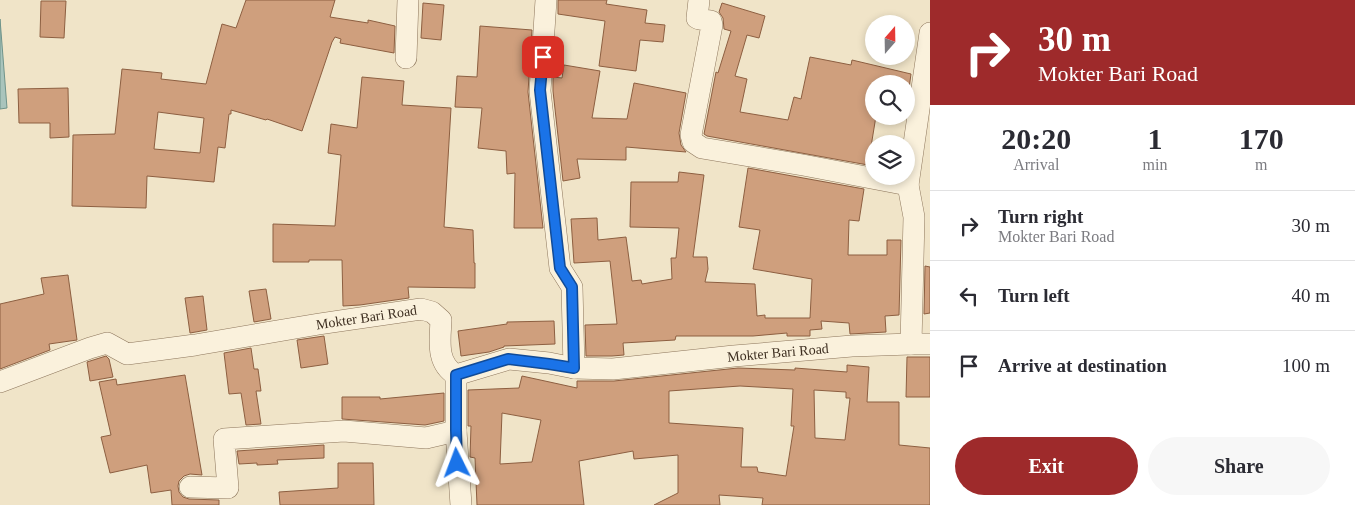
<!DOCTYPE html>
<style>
:root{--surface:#fff;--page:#f7f7f7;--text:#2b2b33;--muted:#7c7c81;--line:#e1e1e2;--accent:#9e2a2b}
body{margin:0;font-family:Georgia,serif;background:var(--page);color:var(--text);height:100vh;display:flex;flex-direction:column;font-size:19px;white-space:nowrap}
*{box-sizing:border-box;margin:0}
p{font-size:16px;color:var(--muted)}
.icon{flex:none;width:28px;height:28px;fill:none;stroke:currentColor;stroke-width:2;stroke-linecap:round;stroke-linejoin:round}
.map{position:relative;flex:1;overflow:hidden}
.drawer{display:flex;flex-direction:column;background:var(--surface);width:425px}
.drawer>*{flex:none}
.hud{background:#9e2a2b;color:#fff;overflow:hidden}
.needle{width:32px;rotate:20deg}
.fabs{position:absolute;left:865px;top:15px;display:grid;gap:10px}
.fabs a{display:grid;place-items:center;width:50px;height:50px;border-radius:50%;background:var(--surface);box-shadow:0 2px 8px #0003;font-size:25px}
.pin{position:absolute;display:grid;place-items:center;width:42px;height:42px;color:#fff;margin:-21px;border-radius:10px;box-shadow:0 2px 8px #0006}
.me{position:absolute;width:55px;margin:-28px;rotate:357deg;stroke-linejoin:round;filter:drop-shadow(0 0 4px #0008)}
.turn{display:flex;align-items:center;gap:18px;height:105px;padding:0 25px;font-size:22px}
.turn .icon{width:65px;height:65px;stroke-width:2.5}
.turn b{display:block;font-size:35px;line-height:42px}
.eta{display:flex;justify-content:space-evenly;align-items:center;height:85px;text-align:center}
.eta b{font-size:30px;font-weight:700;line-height:35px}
.action{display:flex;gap:10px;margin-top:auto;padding:10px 25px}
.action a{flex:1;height:58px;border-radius:30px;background:var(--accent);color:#fff;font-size:20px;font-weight:700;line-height:58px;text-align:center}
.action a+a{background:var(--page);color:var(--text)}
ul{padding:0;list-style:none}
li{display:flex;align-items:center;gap:15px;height:70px;padding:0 25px;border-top:1px solid var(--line)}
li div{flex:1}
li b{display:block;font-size:19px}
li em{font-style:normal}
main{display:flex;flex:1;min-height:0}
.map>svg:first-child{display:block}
.water{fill:#a9c4bc;stroke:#6f938a}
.building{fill:#cf9f7d;stroke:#8d5f41;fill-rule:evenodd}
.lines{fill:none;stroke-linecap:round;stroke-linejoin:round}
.minor-casing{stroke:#8d765c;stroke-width:22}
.minor{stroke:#faf1dc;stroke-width:21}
.route-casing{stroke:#114b97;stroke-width:12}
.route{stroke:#1a73e8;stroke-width:9}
.labels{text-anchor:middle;stroke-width:4;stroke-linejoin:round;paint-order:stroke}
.street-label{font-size:14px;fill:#3d2e20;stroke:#f7eed8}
</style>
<main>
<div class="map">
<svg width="930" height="505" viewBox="0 0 930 505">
<rect width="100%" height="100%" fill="#f0e4c8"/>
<!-- water -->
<path class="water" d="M0,19L7,108L0,109Z"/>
<!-- building -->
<path class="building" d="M246,0H335L330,17L368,23V20L395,26L394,53L340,43L341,39L335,37L332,42L302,131L267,119L266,120L231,110V114H229L225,148L218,147L214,182L147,176L146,208L72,206L73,135L115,134L122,69L162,73L161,79L206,84L222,24L236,28ZM158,112L204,118L200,153L154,149Z
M558,0H607L606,4L647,10L645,23L665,25L663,42L640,40L636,71L599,66L605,21L558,14Z
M41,1H66L64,38L40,37Z
M423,3L444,5L441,40L421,38Z
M722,3L765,16L759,38L747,35L735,76L747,79L740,112L788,120L794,97L801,99L810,57L851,65L852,60L911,74L906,110V84H874V116H876L868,165L707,136L704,134L716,72L718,73L731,31L724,29L723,18L719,12Z
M480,26L532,30L528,92L543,228H514L515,173L507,174L506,151L478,148L482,108L455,107L457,76L477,77Z
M564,65L600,71L592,118L627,119L634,83L686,93L679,133L681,145L686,152L626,147V160L577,159L580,178L563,181L553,91V77L562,78Z
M362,77L404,81L402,105L451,108L444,227L473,230L474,263H475V288L408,287L409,298L360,305L343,306L342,260H309V262H273V224L335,226L341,155L328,153L331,124L357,128Z
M68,88L69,137L50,138V123H19L18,89Z
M748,168L864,189L859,221L849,220L848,255H887V240H901L899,315L885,316L886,332L850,334L849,323L821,321L822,329L810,330V336H787V333L753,336H676L675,340L623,343L624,355L612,356H586L585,325L617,324L610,261L574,263L571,219L597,218L598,240L626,237L632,281L641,280L642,284L672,279L671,258H676L679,228L630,227L631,182H678L679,172L704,175L693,257H707L708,269L705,282L755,284L757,316L765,315V318H810L812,279L753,269L760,230L739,227Z
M925,266L930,267V313L924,314Z
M68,275L77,340L49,344L50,350L0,369V304L44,294L41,278Z
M266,289L271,319L254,322L249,291Z
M203,296L207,330L190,333L185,298Z
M554,321L555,344L504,346V347L489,352L461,356L458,331L507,324V322Z
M324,336L328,364L301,368L297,340Z
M251,348L254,369H258L261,391H256L261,424L246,425L241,393L229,394L224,353Z
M106,356L109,359L113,377L90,381L87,362Z
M907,357H930V397H906Z
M847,365L869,367L867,402H899V445L930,448V505H762L763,498L719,495L720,505H654L678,493V455L634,459L633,451L579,461L584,505H477L475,458L470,457L471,426H468V390L519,388L522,376L577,388V381H614L738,368L795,370V368L847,372ZM740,386L793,389L791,426H794L786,476L758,472L757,467H741L743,428L669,423V391ZM814,390L846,392V398H850L845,440L815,438ZM502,413L541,420L532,462L500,464Z
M185,375L202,475L190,474L184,476L179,481L178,486L179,492L183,497L189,499L219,500V505H172L171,490L151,493L147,465L110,473L101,437L111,435L99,382L116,379L117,385Z
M444,393V421L425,425L342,419V397H380V399Z
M324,445V458L277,460L278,464L257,465V463L239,464L237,451Z
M338,463H373L374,505H280L279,492L338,488Z"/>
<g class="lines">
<!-- minor casing -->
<g class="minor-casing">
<g id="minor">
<path d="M546,0L540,91L560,268L572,287L574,368"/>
<path d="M699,0L697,18L699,19L711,21L712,25L691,135L693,142L702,148L803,165L908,185L914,217L911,344"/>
<path d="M406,58L408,0"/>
<path d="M908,185L930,33"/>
<path d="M456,375V431L461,505"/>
<path id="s1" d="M0,382L90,348L107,343L127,354L195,345L319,324L421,309L432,312L441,320C440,341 436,363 456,375L509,359L549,363L574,368L613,369L734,356L852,346L911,344H930"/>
<path d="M190,487L228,488L224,439L344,431L426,438L456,431"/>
</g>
</g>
<!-- minor -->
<use href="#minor" class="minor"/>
</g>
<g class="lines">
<!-- route casing -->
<g class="route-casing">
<path id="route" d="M457,463L456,430V375L508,359L549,364L574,368L572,287L560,268L540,90L543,57"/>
</g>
<!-- route -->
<use href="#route" class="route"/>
</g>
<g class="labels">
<!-- street labels -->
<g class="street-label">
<text dy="5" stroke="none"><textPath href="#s1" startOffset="379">Mokter Bari Road</textPath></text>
<text dy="5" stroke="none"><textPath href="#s1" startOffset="844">Mokter Bari Road</textPath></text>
</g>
</g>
</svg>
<div class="fabs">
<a><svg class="needle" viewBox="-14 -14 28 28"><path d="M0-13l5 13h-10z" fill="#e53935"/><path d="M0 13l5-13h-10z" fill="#7c7c81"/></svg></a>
<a><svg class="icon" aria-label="search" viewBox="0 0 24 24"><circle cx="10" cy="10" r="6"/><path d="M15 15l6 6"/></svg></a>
<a><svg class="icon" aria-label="layers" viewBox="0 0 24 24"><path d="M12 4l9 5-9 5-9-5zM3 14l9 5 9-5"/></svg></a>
</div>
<div class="pin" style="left:543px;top:57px;background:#d93025"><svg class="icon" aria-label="arrive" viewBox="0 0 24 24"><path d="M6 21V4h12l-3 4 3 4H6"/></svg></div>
<svg class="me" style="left:457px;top:463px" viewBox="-20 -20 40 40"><path d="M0-17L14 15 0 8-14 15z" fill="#1a73e8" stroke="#fff" stroke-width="4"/></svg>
</div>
<section class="drawer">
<div class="hud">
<div class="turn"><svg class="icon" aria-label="right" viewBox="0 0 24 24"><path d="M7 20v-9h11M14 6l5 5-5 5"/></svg><div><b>30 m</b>Mokter Bari Road</div></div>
</div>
<div class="eta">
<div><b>20:20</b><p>Arrival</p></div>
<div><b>1</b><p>min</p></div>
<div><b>170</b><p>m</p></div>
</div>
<ul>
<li><svg class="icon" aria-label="right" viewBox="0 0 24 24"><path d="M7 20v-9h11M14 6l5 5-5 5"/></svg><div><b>Turn right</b><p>Mokter Bari Road</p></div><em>30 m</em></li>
<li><svg class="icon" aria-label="left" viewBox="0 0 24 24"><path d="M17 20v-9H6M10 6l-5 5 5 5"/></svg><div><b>Turn left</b></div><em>40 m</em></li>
<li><svg class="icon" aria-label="arrive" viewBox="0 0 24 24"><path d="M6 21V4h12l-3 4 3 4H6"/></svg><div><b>Arrive at destination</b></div><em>100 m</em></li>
</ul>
<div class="action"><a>Exit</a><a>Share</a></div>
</section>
</main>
